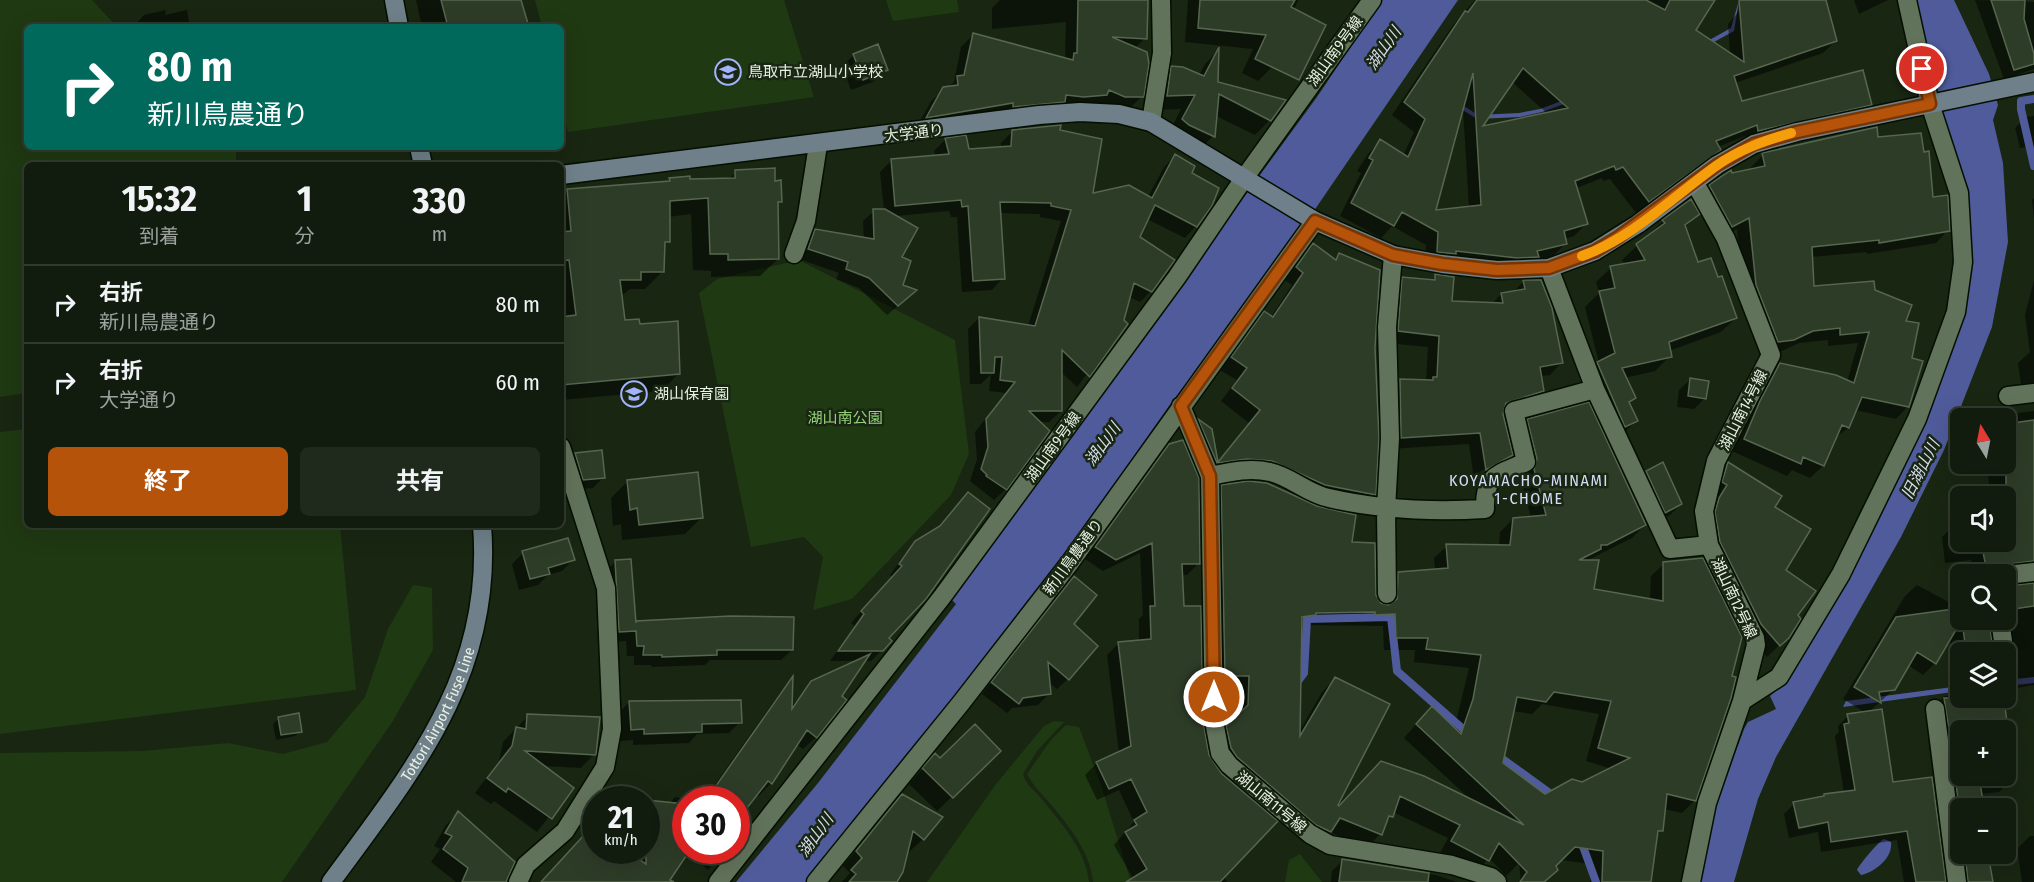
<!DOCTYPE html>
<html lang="ja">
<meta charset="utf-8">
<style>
:root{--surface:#121c0e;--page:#1f291c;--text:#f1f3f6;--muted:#9ca19e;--line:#313a2e;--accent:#b45309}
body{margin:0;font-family:"Fira Sans Condensed","Noto Sans JP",sans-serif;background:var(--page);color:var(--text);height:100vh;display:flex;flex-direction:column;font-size:22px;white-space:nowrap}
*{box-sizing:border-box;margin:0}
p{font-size:20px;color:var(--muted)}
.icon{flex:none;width:33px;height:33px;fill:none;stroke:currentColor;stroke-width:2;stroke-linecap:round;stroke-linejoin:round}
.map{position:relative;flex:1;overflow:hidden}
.sheet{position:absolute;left:24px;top:162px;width:540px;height:366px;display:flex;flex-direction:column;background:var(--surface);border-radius:9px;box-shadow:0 6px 24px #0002,0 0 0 2px var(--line)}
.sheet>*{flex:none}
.top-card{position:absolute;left:24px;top:24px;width:540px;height:126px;border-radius:9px;box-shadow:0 6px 24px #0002,0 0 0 2px var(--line);background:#00695c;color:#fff;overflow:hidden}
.needle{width:39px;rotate:350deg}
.controls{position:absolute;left:1950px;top:408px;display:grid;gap:12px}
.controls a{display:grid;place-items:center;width:66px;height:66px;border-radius:9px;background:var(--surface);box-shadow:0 6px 24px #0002,0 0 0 2px var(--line);font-size:30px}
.speed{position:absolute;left:582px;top:786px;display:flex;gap:12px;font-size:30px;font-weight:700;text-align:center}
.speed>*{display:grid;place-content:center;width:78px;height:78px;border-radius:50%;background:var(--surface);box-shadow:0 6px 24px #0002,0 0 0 2px var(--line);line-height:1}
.speed small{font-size:15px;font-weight:400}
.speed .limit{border:9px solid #d22;background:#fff;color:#111}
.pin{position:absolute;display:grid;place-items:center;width:51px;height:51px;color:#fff;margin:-26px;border:3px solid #fff;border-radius:50%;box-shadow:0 2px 6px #0007}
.me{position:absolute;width:66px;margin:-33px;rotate:0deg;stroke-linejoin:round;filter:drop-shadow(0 0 4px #0008)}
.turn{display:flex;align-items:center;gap:21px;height:126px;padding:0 24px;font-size:27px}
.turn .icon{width:78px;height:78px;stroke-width:2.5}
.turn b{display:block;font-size:42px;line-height:51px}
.eta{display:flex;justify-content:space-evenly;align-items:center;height:102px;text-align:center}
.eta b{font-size:36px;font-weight:700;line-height:42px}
.button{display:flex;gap:12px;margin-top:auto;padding:12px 24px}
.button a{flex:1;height:69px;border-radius:9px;background:var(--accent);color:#fff;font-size:24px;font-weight:700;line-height:69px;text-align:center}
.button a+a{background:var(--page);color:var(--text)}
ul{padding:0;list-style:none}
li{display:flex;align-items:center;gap:18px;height:78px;padding:0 24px;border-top:2px solid var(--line)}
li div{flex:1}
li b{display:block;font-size:22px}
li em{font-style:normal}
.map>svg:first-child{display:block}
.green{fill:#1f3912}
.water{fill:#505b9c}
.shadow{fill:#0007;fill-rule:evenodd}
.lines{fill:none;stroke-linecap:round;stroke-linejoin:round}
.stream{stroke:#505b9c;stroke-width:8}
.building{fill:#2d3c27;stroke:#56664f;stroke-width:1.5;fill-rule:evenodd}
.street-casing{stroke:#040f01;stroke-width:21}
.secondary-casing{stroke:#040f01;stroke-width:21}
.street{stroke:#62735b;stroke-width:18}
.secondary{stroke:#6f808a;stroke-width:18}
.route-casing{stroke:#753606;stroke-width:15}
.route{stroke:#b45309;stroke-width:10}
.slow{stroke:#f59e0b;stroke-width:10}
.labels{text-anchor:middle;stroke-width:5;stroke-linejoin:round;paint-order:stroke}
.street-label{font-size:15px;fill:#e8f2e4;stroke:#182612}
.poi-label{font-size:15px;fill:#e8f2e4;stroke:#182612;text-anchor:start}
.park-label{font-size:15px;fill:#95d27a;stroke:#182612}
.water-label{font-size:16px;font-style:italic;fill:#d6dbee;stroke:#182612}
.neighbourhood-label{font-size:16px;letter-spacing:1.5px;fill:#d5dcf9;stroke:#182612}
</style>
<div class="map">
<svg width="2034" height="882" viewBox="0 0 2034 882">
<rect width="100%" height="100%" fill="#182612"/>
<!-- green -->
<path class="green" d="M0,0H92L117,27H27V147H236V165H27V393L0,397Z
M535,0H784L814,97L568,132L561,105V27H542Z
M886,0H957L959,12L893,21Z
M799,260L955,340L969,454L951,495L852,599L813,610L823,557L804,537L751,547L699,293L717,279Z
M27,429V525H340L356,690L0,734V432Z
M413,585L432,588L433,650L393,721L282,882H0V753L143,751L228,743L283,754L327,742L365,697L388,629Z
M1054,721L1064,722L1037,751L1023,774C1026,785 1033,789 1040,797C1060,821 1086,850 1089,882H927L996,784L1044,726Z
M1066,725L1079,727L1101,785L1131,882H1093C1091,852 1066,822 1047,800C1040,792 1032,784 1027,774L1050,741Z
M1300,854L1322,882H1285L1289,860Z"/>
<!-- water -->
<path class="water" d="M1382,0H1458L1292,243L1169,406L1028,608L827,858L807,882H736L818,783L956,604L950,598L1317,97Z
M1739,0L1734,31L1674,64L1542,112L1520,117L1477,119L1417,81L1420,78L1478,115L1519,113L1540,109L1675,59L1731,28Z
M1916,0H1954L1989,74L1998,105L1993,120L2003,163L2008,242L1992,327L1944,450L1901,537L1776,757L1758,799L1734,882H1699L1706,832L1744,729L1748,722L1776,709L1770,696L1779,688L1793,665L1966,294L1941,115Z
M2034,677V683L2006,686V680Z
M1960,686V691L1843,707L1846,701Z
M1884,839L1891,842C1893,858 1875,872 1861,875L1857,870C1859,865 1878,842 1884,839Z"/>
<!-- shadow -->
<path class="shadow" d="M416,0H520L527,27H422Z
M1000,0H1144L1145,38L1135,48L1142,96L1130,108H1112L1098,102L1093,107L916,129L931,101L954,82L961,47L973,35L1065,60L1066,22L992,29V8Z
M1188,0H1298L1272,67L1258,81L1242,73L1253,49L1185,42Z
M1475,0H1713L1694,30L1730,54L1728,24L1749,0H1824L1835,41L1823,53L1735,83L1741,103L1871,104L1858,117L1746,143L1745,136L1718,147L1719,150L1706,162L1636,213L1610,179L1603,181L1602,178L1576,188L1587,223L1574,236L1565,239L1566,243L1553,256L1533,261L1425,264L1426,245L1392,226L1381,238L1340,216L1361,173L1357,171L1368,154L1380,141L1403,156L1414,132L1392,115L1453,25ZM1512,82L1548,114L1480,129ZM1463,108L1469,208L1434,211Z
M1854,0H1888L1859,14Z
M1975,0L2034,2V69L2004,79Z
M166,10L165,15L187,10L190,27H133L144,15Z
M1218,51L1216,83L1270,120L1255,135L1214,115L1213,136L1198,151L1168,135L1181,109L1152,110L1157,83L1172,67L1199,75L1205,64Z
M854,55L886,70L875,81L851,90L842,66Z
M2034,116V146L2020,148L2015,128L2026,117Z
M1013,131L1058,132L1091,195L1148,197L1164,167L1175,156L1190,174L1196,226L1185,238L1147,219L1138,238L1151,291L1140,302L1129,297L1123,320L1126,324L1077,387L1060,371L1061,411L1049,422H1038L1006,489L994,500L970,481L977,459L975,432L1006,393L989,391L991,374L981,384H970L968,329L979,318L1028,326L1061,221L1040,217V214L1000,213L1003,278L992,290L962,292L957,217H951L949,211L895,216L905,300L887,315L859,288L836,279L839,273L799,259L805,241L816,230L864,239L863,221L874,211L884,210L880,172L891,161L936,157L934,151L945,140L968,151L1001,149V143Z
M1877,138L1931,199L1948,230L1936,243L1867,254V252L1811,257L1813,288L1873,291L1904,322L1910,359L1908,406L1896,419L1855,410L1848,428L1834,439L1823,466L1810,478L1792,470L1787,476L1732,451L1768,377L1780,364L1847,382L1858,343L1828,346V340L1799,343L1780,352L1766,353L1744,298L1737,229L1720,239L1697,199L1710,186L1731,175L1751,170V167L1763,155Z
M245,147H275L245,152Z
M736,172L774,182L780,202L776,205L778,259L760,276L711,277V271L693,270L691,214L668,217L669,241L663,247L662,272L645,289H630L620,297L624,322L638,326L679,373L662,391L561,400V197L568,190L666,183L670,179L728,180Z
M2034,198V218L2032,200Z
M1698,214L1685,227L1697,264L1717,279L1736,318L1721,332L1669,351L1670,356L1655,371L1625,378L1634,398L1629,403L1636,421L1621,436L1583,378L1599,363L1585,307L1599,293L1596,282L1611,268L1625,265L1622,260L1663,221Z
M1313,245L1334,261L1340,255L1373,348L1374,494L1362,506L1260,472L1205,474L1187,432L1199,421L1211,430L1217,463L1249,423L1221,401L1237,380L1220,370L1252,325L1264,313L1271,317L1292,285L1285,280Z
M1436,276L1451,303L1492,304L1501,294L1513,292L1523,282L1540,281L1561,363L1550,375L1540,376L1543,391L1531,403L1502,412L1511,455L1499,467L1474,480L1469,444L1390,449L1388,393L1400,381L1426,382L1428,347L1387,343L1391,290L1403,279L1431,281ZM1500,460V464L1480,475L1479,472Z
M2034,280V383L2021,384L2018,363L2030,352L2025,315Z
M1691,379L1705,398L1694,409L1677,407L1679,390Z
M2034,411V557L2025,561L2013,573L1998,574H1974L1971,560L1945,563L1942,537L1955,524L1954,518L1960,511V542H2006V496H1968L1978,487L1989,485L1987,464H2006V424L2017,413Z
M1528,420L1645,525L1632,538L1586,561L1593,590L1650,600L1651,576L1664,564L1695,800L1682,813L1664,809L1661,831L1656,836L1650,882H1590V864L1561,860L1544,882H1521L1519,863L1506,876L1489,858L1475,873L1439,855L1448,838L1393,812L1380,834L1368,847L1329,832L1317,844L1214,740L1235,719L1237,688H1212L1209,500L1222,487L1350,544L1374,595L1380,605L1385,606L1386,586L1399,573L1435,570L1434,558L1447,546L1499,547L1500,532L1513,519L1531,518L1522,483L1525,473L1515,433ZM1305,625L1383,626L1384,650H1415L1414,662L1469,668L1454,730L1419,721L1404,738L1471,800L1369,776L1339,808L1336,806L1335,679L1322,692L1299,732L1300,628ZM1542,704L1599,714L1586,761L1612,769L1582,783L1545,795L1502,763L1513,711L1532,714Z
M1169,446L1199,563L1187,575H1181L1182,608L1224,876L1227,882H1132L1134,880L1114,845L1134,822L1119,790L1097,800L1085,775L1097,763L1119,753L1107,655L1119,643L1139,642V619L1143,615L1140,553L1103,571L1085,559L1157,458Z
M576,455L604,477L593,488L572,490L565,466Z
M1729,464L1773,508L1784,570L1796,616L1788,637L1767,657L1748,636L1708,555L1716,476Z
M1647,472L1681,504L1670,515L1654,523L1636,483Z
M628,481L701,518L685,534L622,540L621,524L613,526L611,498Z
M968,494L982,521L932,589L886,638L882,650L871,661H864L816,737L803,749L796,744L771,783L759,796L756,794L738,817L747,824L736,838V800H704L781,691L791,680V707L812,682L859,661H830L855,626L851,623L892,577L890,575L905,554L916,543L937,530Z
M523,553L573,560L562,571L548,575L538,585L519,590L512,564Z
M616,561L634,624L636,622L792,650L781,660H710L705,665L652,667L651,665H634V656H627L626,641L609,642L605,572Z
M1074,578L1068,679L1057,689L1048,682L1049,694L1038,705L1012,708L1007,713L982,694Z
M1917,585L1960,608V620H2006V586H2034V685L2006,690V652H2001L1997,624L1988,621L1991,644L1998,652H1960V698H2002L2011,780L1999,792L1980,794L1982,808H1960V854H1987L1992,882H1955L1933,708L1945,696L1958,695L1949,638L1935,663L1923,675L1908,665L1894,689L1869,712L1892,784L1944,882H1904L1897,840L1821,852L1818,832L1789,838L1784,814L1794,804L1844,793L1835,736L1839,732L1838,726L1848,716L1866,713L1843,699L1905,596ZM1960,730H2006V776H1960Z
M629,702L740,722L729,733L697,734L689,743L633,745V740L620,741L618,714Z
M528,716L594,754L581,768L542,766L572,788L537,832L494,801L491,804L475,793L499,761L503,742Z
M279,718L300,731L295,736L276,740L273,724Z
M999,751L937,811L909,784L935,755L940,760Z
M902,796L923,839L909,852L907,850L898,882H842L850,873L843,866Z
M675,797L691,800H686V850H727L708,870L687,852L668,882H542L596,850H646L669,804Z
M458,813L505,882H456L431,862L440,849L434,846L446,825Z
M2030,836H2034V882H2022L2017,849Z
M1342,861L1436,875L1457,882H1331L1332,871Z"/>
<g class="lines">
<!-- stream -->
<path class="stream" d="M2034,99L2021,101V109L2034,166
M1295,685L1304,673L1307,619L1391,617L1397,671L1471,736
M1497,755L1555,797
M1581,841L1596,882"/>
</g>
<!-- building -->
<path class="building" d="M441,0H521L529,27H448Z
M1078,0H1148L1147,39L1112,37L1147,52L1149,64L1144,97H1125L1109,90L1107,95L1084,97L1066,95L1065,102L1013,107V103L926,118L943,87L958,85L957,76L964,75L973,33L1073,60L1074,53H1077Z
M1200,0H1295L1291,7L1326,25L1299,80L1255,59L1266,35L1198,28Z
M1477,0H1646L1665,10L1670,0H1715L1696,30L1744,62L1739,0H1826L1837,41L1734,76L1742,101L1863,70L1872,105L1758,131L1757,125L1716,141L1721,150L1649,202L1623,167L1616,170L1614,166L1575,181L1588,224L1564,231L1567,244L1537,251L1539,257L1517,258L1456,251V254L1437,252L1438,232L1402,212L1394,226L1351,203L1373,160L1369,158L1380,139L1408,157L1425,119L1404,102L1465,11L1468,12ZM1523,68L1568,108L1483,126ZM1473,73L1481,205L1436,210Z
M1991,0H2025L2024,19L2034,54V64L2014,70Z
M878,44L888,70L863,80L853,54Z
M1219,47L1218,82L1286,100L1271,121L1219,94L1215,137L1189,125L1182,119L1195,95L1167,96L1171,66L1183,67L1204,76Z
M1061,125L1060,130L1102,139L1093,193L1129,185L1152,198L1175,154L1195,166L1192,173L1219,188L1212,206L1197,227L1155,205L1140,237L1175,260L1152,292L1134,283L1124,320L1128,324L1090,377L1062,350V411H1029L1050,431L1007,490L986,476L987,475L981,469L988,447L986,419L1015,382L1000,380L1002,357H995L994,373H981L979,317L1035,326L1071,210L1051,206V203L1000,202L1005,279L973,281L968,206L962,207L961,200L895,206L891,159L949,154L945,138L966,135L969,149L1011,146L1012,130Z
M1877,127L1878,137L1921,133L1924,152L1929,151L1933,197L1948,195L1950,231L1879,243V240L1812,247L1814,286L1874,281L1875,290L1912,305L1906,321L1919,323L1912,358L1923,361L1909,407L1862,397L1849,428L1842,425L1824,466L1803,457L1801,464L1744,439L1760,401L1780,363L1836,375L1854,383L1869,332L1840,335V328L1813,331L1794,340L1778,342L1756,285L1749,218L1732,227L1709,185L1731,170L1732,173L1765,166L1762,153Z
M775,168V181L781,180L782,202H778L779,259L728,260V254H710L708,198L670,201V242H665L664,272H641V280H620L625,320L639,319L640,324L678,321L680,374L561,385V317L576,315L569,260L561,261V232L571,231L567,189L670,181L669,178L690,176V179L735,178V170Z
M1691,199L1700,214L1685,225L1698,262L1711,258L1718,277L1722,276L1737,318L1669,342L1672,357L1622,368L1636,398L1629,402L1638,421L1625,427L1597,362L1615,353L1599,291L1615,288L1610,266L1645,260L1636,244L1665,223L1662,220Z
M873,209H885L918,228L902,257L911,261L903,285L917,290L898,306L869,278L846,269L848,262L808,249L815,229L874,239Z
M1313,243L1336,260L1339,253L1380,270L1375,348L1379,438L1376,495L1325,485L1272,461L1247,459L1217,463L1198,419L1212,429L1218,462L1260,410L1232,388L1247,368L1231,357L1264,311L1273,317L1303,273L1296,267Z
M1435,274L1454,277L1452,301L1503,303L1501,293L1525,289L1523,280H1541L1552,308L1563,363L1540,367L1544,391L1506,403L1503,414L1513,455L1486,470L1480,433L1401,438L1400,379L1433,380V377H1437L1439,336L1398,331L1402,277L1435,280Z
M1690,378L1709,381L1706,399L1688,396Z
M1589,402L1646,525L1607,545H1601V549L1579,560H1599L1594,589L1663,601V562L1703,558L1742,637L1732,676L1736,677L1731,698L1696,801L1667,794L1663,831H1658L1651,882H1602L1603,851L1575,847L1556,866L1558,870L1544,882H1520L1527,872L1499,843L1489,861L1451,841L1460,825L1400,796L1393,817L1389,816L1382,835L1340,818L1331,832L1316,825L1237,757L1231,748L1226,726L1248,705L1249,676H1225L1221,485L1248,481L1267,483L1317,506L1356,515L1352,542L1375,543L1376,595L1381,603L1388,605L1397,599L1398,572L1448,568L1446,544L1510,545L1513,518L1546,515L1534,469L1537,459L1527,419ZM1375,612V615L1395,614L1396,638H1428L1426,649L1481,655L1473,699L1461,734L1432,706L1416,724L1524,825L1424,776L1381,761L1339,806L1338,805L1390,704L1335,677L1300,736L1302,617L1316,615V613ZM1554,692L1611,701L1598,748L1630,758L1582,782L1572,779L1545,794L1503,763L1517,697L1546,702Z
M2034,420V561L1986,567L1981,542H2006V424Z
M1183,440L1199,478L1200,564H1182L1184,606H1201L1203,721L1209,755L1222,774L1278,821L1220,882H1126L1147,869L1125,832L1137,825L1134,820L1147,812L1131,779L1109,789L1096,762L1131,746L1118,642L1151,639L1150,606H1155L1152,543L1116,560L1095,547L1169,444Z
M602,450L605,478L583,480L575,453Z
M1663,462L1682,504L1665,513L1646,471Z
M1728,462L1782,496L1775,507L1811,529L1786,570L1816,591L1798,615L1801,619L1789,638L1780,646L1761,624L1720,542L1715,512L1719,498L1727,485L1722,482Z
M698,472L703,518L639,525L637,508L630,510L627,480Z
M968,492L990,509L926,599L889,638L892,641L883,651H838L864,614L861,611L902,566L899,564L915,541L940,526Z
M568,538L575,560L548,568L550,574L530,579L522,551Z
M631,559L636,623V621L730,616L794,617L793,650H717V655L662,657V655H643L644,646H637L636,631L619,632L615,560Z
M1074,576L1097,595L1074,624L1098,646L1069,680L1048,662L1051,694L1023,698L1019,704L991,682Z
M2034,583V606L2007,610L2006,586Z
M1960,608V623L1936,664L1917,652L1895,690L1879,692L1881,703L1854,687L1896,617Z
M1962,620H1989L1992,643L1999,652H1966Z
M870,654L842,696L847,700L817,738L807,730L772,784L768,781L736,822V800H706L793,676L792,709L811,681Z
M1944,698H1968L1969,702L2004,699L2008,730H1949Z
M741,700L742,723L702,724V732L644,734V729L631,730L629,701Z
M1882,709L1893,782L1932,777L1946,882H1916L1907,831L1831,842L1828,822L1799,828L1793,802L1824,796V794L1855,790L1844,724L1849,723L1847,714Z
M299,713L302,732L281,735L278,717Z
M527,714L600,717L596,755L525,751L574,788L552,819L508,788L506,792L487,778L512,746L516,727L526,729Z
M975,724L1001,751L953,798L922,768L935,753L940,758Z
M1960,773V776H1979L1984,808H1960V820L1955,774Z
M902,794L943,817L924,840L913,831L903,872L897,882H849L856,874L851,870L862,858L856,851Z
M646,800L686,804V856L670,880L674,882H541L596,822V850H626L646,864Z
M458,811L515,862L506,882H462L468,868L443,849L452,836L445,833Z
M1965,854H1988L1993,882H1968Z
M1342,859L1429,873L1428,882H1339Z"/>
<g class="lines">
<!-- street casing -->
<g class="street-casing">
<path id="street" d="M1151,122L1162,53L1161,0
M1695,183L1726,239L1771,355L1716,461L1704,511L1709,545
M794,254L806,221L818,145
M1549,268L1595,389L1670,549L1709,545L1755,638L1756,645L1742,701L1707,803L1691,882
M2008,396L2034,393
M1181,406L1210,476L1214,721L1220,753L1229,765L1310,834L1330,845L1452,865L1491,877L1497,882
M1210,476C1229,472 1250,467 1270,472C1290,476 1308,494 1329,498C1381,510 1432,512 1485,509C1484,474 1498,475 1526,462L1514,411L1595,389
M2006,575L2034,572
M1387,594L1386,509L1390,438L1387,327L1393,255
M2000,620L2003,641
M1742,701L1779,677L1841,574L1917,419L1956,312L1963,262L1959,193L1930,104L1907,0
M1935,709L1957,882
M518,882L526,865L565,831L605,767L612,729L606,588L561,447
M718,882L942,597L1177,277L1245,177L1372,0
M816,882L961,703L1069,564L1315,221"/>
</g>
<!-- secondary casing -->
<g class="secondary-casing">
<g id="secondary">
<path d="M394,0L399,27"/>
<path d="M419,147L423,165"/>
<path d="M561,175L1039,115L1080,112L1119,114L1151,122L1315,221L1393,255L1442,264L1497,270L1549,268L1595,251L1638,224L1717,165L1754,144L1797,132L2034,82"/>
<path id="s1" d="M331,882C413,770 494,674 482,525"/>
</g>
</g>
<!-- street -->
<use href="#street" class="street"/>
<!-- secondary -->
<use href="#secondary" class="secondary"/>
</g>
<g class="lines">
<!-- route casing -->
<g class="route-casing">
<path id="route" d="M1214,697L1210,476L1181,406L1315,221L1393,255L1442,264L1497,270L1549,268L1595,251L1617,238L1717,165L1754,144L1797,132L1930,104L1922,69"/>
</g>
<!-- route -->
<use href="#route" class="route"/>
<!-- slow -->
<path class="slow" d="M1582,256C1632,238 1673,197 1716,166C1738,150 1764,141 1791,133"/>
</g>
<!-- icons -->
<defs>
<g id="school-ring" transform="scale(1.35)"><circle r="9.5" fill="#182612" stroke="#a3b2fd" stroke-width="1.5"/><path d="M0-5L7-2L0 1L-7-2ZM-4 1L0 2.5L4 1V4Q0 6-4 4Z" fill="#a3b2fd"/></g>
</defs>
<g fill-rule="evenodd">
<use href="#school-ring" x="728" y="72"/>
<use href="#school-ring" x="634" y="394"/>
</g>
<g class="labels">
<!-- street labels -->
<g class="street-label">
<text transform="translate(1335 51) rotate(-54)" y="5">湖山南9号線</text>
<text transform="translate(914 133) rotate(-7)" y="5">大学通り</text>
<text transform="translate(1743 410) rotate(-63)" y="5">湖山南14号線</text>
<text transform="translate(1053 447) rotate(-54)" y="5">湖山南9号線</text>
<text transform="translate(1073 557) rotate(-54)" y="5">新川鳥農通り</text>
<text transform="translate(1734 598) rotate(65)" y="5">湖山南12号線</text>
<text dy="5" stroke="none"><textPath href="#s1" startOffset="200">Tottori Airport Fuse Line</textPath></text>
<text transform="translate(1271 802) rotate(40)" y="5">湖山南11号線</text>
</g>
<!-- poi labels -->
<g class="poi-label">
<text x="748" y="77">鳥取市立湖山小学校</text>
<text x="654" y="399">湖山保育園</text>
</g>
<!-- park labels -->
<g class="park-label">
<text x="845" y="423">湖山南公園</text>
</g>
<!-- water labels -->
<g class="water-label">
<text transform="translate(1383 48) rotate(-55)" y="6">湖山川</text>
<text transform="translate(1102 444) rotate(-54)" y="6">湖山川</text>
<text transform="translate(1920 469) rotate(-63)" y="6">旧湖山川</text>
<text transform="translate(815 835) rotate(-54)" y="6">湖山川</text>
</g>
<!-- neighbourhood labels -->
<g class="neighbourhood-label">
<text x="1529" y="486">KOYAMACHO-MINAMI<tspan x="1529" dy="18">1-CHOME</tspan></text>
</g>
</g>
</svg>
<div class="controls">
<a><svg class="needle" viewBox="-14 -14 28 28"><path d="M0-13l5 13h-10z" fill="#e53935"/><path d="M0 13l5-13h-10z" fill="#9ca19e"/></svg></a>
<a><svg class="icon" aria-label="sound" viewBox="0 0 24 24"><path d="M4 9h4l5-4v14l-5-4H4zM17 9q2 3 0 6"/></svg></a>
<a><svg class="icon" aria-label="search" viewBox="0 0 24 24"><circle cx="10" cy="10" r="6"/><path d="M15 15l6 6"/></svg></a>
<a><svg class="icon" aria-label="layers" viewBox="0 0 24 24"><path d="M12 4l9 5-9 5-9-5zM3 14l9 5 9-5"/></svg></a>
<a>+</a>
<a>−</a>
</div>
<div class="speed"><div>21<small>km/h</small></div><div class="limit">30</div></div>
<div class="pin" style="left:1922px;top:69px;background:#d93025"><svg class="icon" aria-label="arrive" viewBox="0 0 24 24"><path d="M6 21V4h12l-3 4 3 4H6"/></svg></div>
<svg class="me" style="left:1214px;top:697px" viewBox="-20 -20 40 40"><circle r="17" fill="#b45309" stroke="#fff" stroke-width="3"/><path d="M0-11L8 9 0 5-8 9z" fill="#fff"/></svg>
<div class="top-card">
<div class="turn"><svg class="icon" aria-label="right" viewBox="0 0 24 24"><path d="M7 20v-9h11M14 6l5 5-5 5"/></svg><div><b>80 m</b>新川鳥農通り</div></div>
</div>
<section class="sheet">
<div class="eta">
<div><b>15:32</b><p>到着</p></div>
<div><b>1</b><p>分</p></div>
<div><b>330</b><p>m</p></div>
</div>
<ul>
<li><svg class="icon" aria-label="right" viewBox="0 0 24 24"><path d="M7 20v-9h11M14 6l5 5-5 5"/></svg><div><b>右折</b><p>新川鳥農通り</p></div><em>80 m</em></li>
<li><svg class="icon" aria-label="right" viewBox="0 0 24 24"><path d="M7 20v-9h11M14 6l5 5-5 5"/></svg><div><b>右折</b><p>大学通り</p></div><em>60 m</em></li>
</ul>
<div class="button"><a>終了</a><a>共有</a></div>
</section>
</div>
